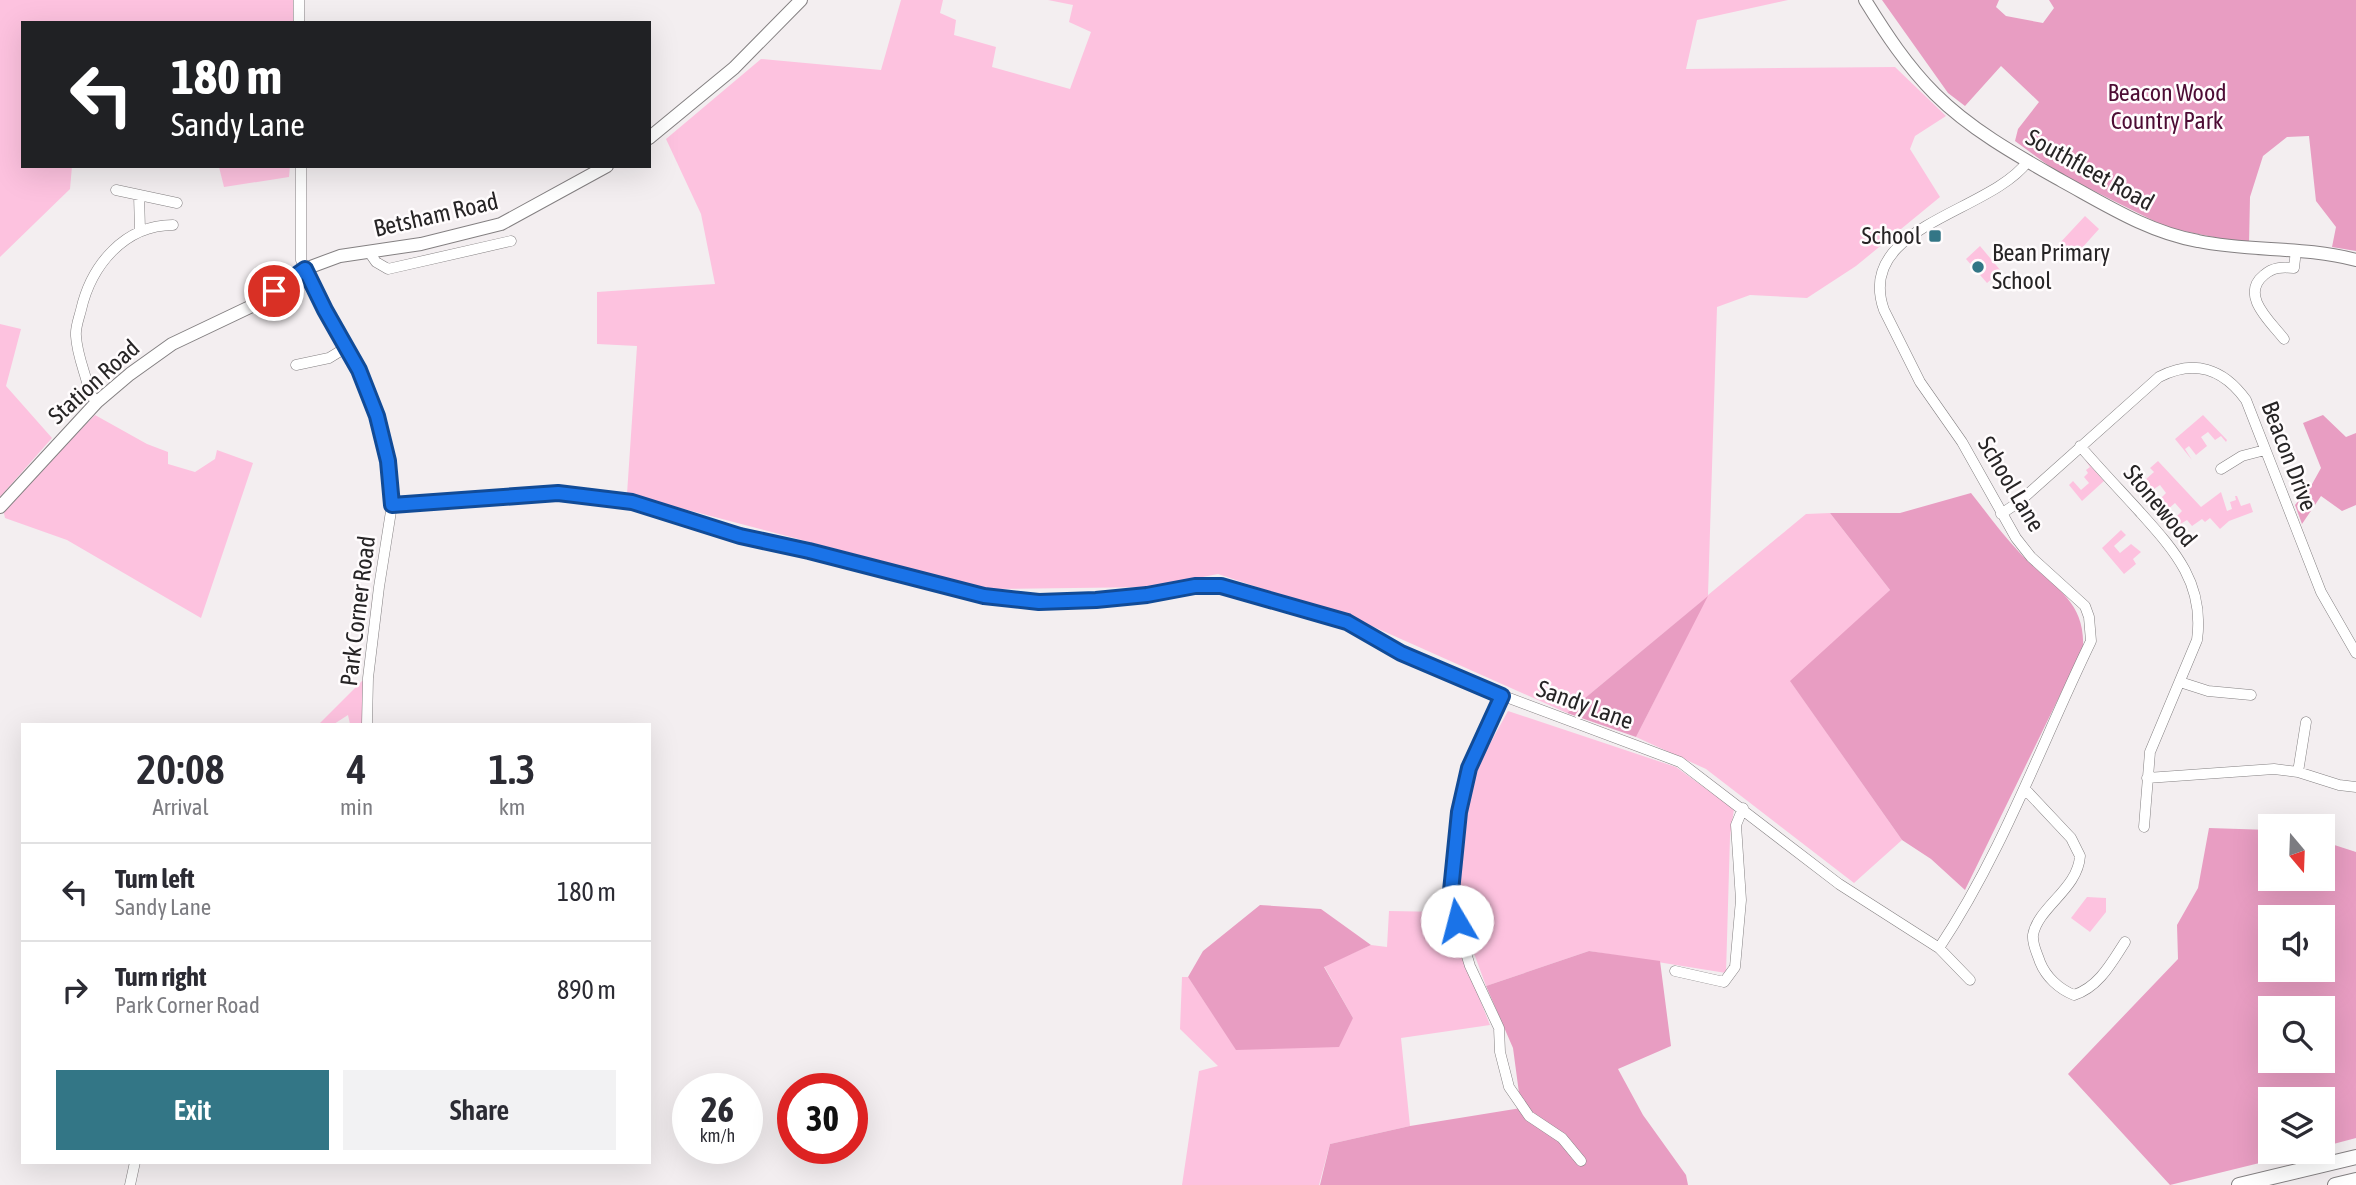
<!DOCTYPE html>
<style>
:root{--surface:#fff;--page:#f2f2f3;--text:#2b2b33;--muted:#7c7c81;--line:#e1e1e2;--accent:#337686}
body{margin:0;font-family:"Asap Condensed",sans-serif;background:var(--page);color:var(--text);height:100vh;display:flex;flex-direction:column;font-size:26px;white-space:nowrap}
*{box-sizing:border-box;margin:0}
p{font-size:23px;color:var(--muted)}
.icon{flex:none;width:38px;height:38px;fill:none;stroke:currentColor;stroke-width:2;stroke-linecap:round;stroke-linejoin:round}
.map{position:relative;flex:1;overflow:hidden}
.sheet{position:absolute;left:21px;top:723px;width:630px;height:441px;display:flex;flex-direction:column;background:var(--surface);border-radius:0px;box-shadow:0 7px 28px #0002}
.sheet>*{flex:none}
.top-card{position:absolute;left:21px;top:21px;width:630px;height:147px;border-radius:0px;box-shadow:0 7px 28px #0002;background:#202124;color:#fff;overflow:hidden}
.needle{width:46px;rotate:161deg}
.fabs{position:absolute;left:2258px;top:814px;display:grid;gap:14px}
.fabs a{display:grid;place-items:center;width:77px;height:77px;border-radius:0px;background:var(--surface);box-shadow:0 7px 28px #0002;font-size:35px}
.speed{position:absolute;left:672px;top:1073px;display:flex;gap:14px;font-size:35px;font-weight:700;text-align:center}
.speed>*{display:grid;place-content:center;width:91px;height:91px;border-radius:50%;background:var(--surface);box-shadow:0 7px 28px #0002;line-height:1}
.speed small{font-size:18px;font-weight:400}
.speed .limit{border:10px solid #d22;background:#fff;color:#111}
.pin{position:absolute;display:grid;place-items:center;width:60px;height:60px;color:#fff;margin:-30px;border:4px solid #fff;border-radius:50%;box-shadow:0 2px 7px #0007}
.me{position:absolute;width:77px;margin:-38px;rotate:352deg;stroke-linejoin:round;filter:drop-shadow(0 0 5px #0008)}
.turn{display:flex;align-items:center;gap:24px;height:147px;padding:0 35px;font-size:32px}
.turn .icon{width:91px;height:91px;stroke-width:2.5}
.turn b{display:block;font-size:49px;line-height:60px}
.eta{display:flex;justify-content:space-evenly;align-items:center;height:119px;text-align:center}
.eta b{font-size:42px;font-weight:600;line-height:49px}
.primary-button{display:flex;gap:14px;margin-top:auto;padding:14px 35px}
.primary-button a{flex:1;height:80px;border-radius:0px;background:var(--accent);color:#fff;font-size:28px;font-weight:600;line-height:80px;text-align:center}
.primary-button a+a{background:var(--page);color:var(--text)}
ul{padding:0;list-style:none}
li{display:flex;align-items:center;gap:21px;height:98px;padding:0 35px;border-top:2px solid var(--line)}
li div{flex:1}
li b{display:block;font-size:26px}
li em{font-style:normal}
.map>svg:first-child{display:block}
.green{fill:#fdc2df}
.forest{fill:#e89dc2;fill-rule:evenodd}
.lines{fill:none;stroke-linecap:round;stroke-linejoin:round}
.minor-casing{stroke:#848082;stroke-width:11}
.major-casing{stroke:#848082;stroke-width:14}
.highway-casing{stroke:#848082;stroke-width:16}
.minor{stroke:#fff;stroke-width:10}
.major{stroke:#fff;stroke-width:12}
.highway{stroke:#fff;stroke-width:14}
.route-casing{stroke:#114b97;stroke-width:18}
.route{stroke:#1a73e8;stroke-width:12}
.poi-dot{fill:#337686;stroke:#fffcfd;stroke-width:2.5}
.labels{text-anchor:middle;stroke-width:5;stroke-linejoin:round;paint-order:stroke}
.park-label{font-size:24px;fill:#4d0c34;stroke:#fffcfd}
.street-label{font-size:24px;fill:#262425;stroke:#fffcfd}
.poi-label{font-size:24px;fill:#262425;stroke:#fffcfd;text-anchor:end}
</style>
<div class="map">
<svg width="2356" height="1185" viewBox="0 0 2356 1185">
<rect width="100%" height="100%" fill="#f3eef0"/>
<!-- green -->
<path class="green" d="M0,0H293V23H23V166H72L70,189L0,257Z
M901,0H943L940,13L956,20L954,35L996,47L992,67L1070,89L1091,32L1069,22L1073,5L1048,0H1788L1697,20L1686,69L1895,67L1946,116L1915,136L1910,149L1940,197L1856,266L1807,298L1750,295L1717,307L1708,595L1806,514L1830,513L1890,590L1791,682L1902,840L1854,883L1706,769L1636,737L1706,598L1567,713L1365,623L1218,574L1152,587L988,589L627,494L637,346L597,344V292L715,284L701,214L666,139L761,59L881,70Z
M216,166H290L289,177L224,187L219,167Z
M2085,216L2099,229L2073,258L2058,245Z
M1980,246L2001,271L1987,283L1966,259Z
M0,324L21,329L6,386L52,438L0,497Z
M95,415L147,444L168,452V464L195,472L215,459L217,450L253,463L201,618L67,540L5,518L3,509Z
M2203,415L2227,440L2226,442L2221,436L2215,440L2208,432L2201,437L2207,446L2196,455L2189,446L2185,449L2192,460L2175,439Z
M2085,460L2104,481L2082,501L2069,485L2073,481L2081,490L2089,483L2084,477L2088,473L2086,470L2090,467Z
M2158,461L2201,507L2221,492L2227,511L2232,509L2230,502L2236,500L2235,496H2237L2241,506L2250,503L2253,512L2229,521L2220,529L2210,518L2205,522L2202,519L2192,526L2187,520L2177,526L2181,521L2177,516L2182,511L2175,503L2167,510L2160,499L2166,493L2160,485L2154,489L2145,480L2154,472L2150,468Z
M2121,530L2126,535L2114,546L2120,553L2131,544L2141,552L2133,559L2136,564L2124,574L2102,548Z
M362,681L365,682L364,724H350L348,715L334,724H319Z
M1508,711L1676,767L1734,809L1730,837L1726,973L1589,951L1486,986L1468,937L1457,892L1465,817L1477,767Z
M2087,897L2106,898V912L2090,932L2071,918Z
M1389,911L1445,912L1490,1025L1401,1038L1410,1126L1330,1144L1319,1185H1182L1199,1071L1218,1066L1180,1029L1182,977H1188L1236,1049L1353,1018L1324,966L1371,945L1387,947Z"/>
<!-- forest -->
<path class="forest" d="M1882,0H1999L1996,7L2006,16L2043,23L2054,8L2049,0H2356V251L2332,247L2336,227L2316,201L2309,136L2287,137L2263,156L2250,197L2249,244L2168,228L2060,174L2015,141L2018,129L2039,102L2001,66L1965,106L1948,93Z
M2323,415L2346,437L2356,433V505L2342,511L2321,496L2302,524L2295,505L2311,486L2321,468L2303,423Z
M1971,493C1987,513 2002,534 2019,552C2049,585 2086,598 2083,648L1965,890L1931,859L1902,840L1790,681L1890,590L1830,513H1900Z
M1708,596L1636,737L1567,713Z
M2209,828L2270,830V878H2322V841L2356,852V1138L2322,1147V1099H2270V1152H2304L2170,1185L2068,1074L2178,959L2177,925L2198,888ZM2322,917V970H2270V917ZM2322,1008V1060H2270V1008Z
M1260,905L1321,909L1371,945L1324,967L1353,1018L1339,1047L1236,1050L1188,977L1203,951Z
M1589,951L1660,961L1671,1046L1618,1069L1643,1115L1686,1175L1688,1185H1320L1330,1144L1410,1126L1521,1108L1513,1048L1486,986Z"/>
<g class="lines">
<!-- minor casing -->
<g class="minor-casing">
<path id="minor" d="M299,0V23
M301,166V260L325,310L359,370L377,416L388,461L392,505L379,587L368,678L367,724
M116,190L177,203
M139,195L140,230
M369,252L376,262L388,269L511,241
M2284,339C2271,322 2239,295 2264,275C2273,267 2282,267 2294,268L2296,250
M296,365L329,358L347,347
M97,402L90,394C86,374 77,356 76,336C75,328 79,318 81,310C91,266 124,225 173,225
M2080,446C2099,468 2119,489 2139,511C2174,550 2205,583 2197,640L2150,752L2144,827
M2221,469L2242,456L2265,450
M392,505L558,493L632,502L740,536L809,551L984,596L1039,602L1096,600L1147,595L1195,586H1221L1259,595L1347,622L1401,653L1453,677L1680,762L1839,884L1939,948L1970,980
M2001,514L2019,502L2159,377C2194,359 2223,368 2246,400L2321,592L2356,653
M2180,682L2208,691L2251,695
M1501,696L1469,768L1459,812L1451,891L1456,921L1470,966L1499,1028L1500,1052L1509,1087L1529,1116L1562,1138L1581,1161
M2298,772L2306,722
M2147,778L2274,769L2298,772L2339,785L2356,787
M2025,789L2071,838L2080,856C2078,889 2038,907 2033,935C2032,944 2037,953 2040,962C2046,977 2059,989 2074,995C2099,987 2112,962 2125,942
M1939,948C2003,852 2041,744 2091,641L2089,617L2085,606L2031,557L2016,538L1962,442L1920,382L1884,310C1854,226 1990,213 2028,161
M1675,971L1724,982L1735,967L1741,900L1736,825L1743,808
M130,1185L135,1162"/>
</g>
<!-- major casing -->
<g class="major-casing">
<path id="major" d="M1865,0C1886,34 1907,66 1935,94C1971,130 2018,156 2062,181C2106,205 2148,232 2198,241C2250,252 2304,246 2356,260
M649,138L734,68L801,0
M0,507L97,402L130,374L172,344L254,305L305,269L340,256L421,244L501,224L607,166"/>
</g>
<!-- highway casing -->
<g class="highway-casing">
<path id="highway" d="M2239,1185L2356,1157
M2335,1185L2356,1180"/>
</g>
<!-- minor -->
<use href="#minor" class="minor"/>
<!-- major -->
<use href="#major" class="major"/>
<!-- highway -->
<use href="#highway" class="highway"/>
</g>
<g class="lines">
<!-- route casing -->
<g class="route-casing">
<path id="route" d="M274,291L305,269L325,310L359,370L377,416L388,461L392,505L558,493L632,502L740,536L809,551L984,596L1039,602L1096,600L1147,595L1195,586H1221L1347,622L1401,653L1502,696L1469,768L1459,812L1451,891L1457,921"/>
</g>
<!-- route -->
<use href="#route" class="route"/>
</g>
<!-- markers -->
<g class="poi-dot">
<rect x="1928" y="229" width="14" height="14" rx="3.5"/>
<circle cx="1978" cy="267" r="7"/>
</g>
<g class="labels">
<!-- park labels -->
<g class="park-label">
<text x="2167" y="101">Beacon Wood<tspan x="2167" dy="28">Country Park</tspan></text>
</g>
<!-- street labels -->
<g class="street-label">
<text transform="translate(2090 170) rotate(29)" y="8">Southfleet Road</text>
<text transform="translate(436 215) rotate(-13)" y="8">Betsham Road</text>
<text transform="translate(94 382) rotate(-42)" y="8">Station Road</text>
<text transform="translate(2289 456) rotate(69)" y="8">Beacon Drive</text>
<text transform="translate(2011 484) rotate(59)" y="8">School Lane</text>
<text transform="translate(2160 506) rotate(50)" y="8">Stonewood</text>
<text transform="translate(358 611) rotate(-83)" y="8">Park Corner Road</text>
<text transform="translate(1585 705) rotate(20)" y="8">Sandy Lane</text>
</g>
<!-- poi labels -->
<g class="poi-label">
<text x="1921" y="244">School</text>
<text x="1992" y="261" text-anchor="start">Bean Primary<tspan x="1992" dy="28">School</tspan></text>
</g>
</g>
</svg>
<div class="fabs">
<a><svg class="needle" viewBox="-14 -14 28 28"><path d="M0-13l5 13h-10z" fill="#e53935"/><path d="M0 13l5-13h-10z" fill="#7c7c81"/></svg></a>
<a><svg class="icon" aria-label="sound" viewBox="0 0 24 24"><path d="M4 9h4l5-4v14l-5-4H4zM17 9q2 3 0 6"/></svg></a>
<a><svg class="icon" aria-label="search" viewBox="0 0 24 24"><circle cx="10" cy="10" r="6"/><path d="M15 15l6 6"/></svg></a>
<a><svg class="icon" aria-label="layers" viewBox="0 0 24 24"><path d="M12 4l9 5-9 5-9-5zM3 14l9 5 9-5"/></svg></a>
</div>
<div class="speed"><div>26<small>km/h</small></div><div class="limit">30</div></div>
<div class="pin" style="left:274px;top:291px;background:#d93025"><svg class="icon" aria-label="arrive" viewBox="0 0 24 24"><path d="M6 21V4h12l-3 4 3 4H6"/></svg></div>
<svg class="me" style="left:1457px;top:921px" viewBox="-20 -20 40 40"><circle r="19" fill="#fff"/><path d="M0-13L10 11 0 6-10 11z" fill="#1a73e8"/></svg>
<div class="top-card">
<div class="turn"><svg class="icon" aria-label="left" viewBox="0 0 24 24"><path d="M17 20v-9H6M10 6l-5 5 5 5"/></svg><div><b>180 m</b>Sandy Lane</div></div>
</div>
<section class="sheet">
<div class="eta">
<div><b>20:08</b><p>Arrival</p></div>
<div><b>4</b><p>min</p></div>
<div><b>1.3</b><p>km</p></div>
</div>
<ul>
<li><svg class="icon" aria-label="left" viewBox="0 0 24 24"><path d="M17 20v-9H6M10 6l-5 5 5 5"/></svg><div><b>Turn left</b><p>Sandy Lane</p></div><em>180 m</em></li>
<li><svg class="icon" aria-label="right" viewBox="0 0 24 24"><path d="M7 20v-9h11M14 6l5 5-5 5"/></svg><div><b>Turn right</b><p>Park Corner Road</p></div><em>890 m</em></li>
</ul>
<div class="primary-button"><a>Exit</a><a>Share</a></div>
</section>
</div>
